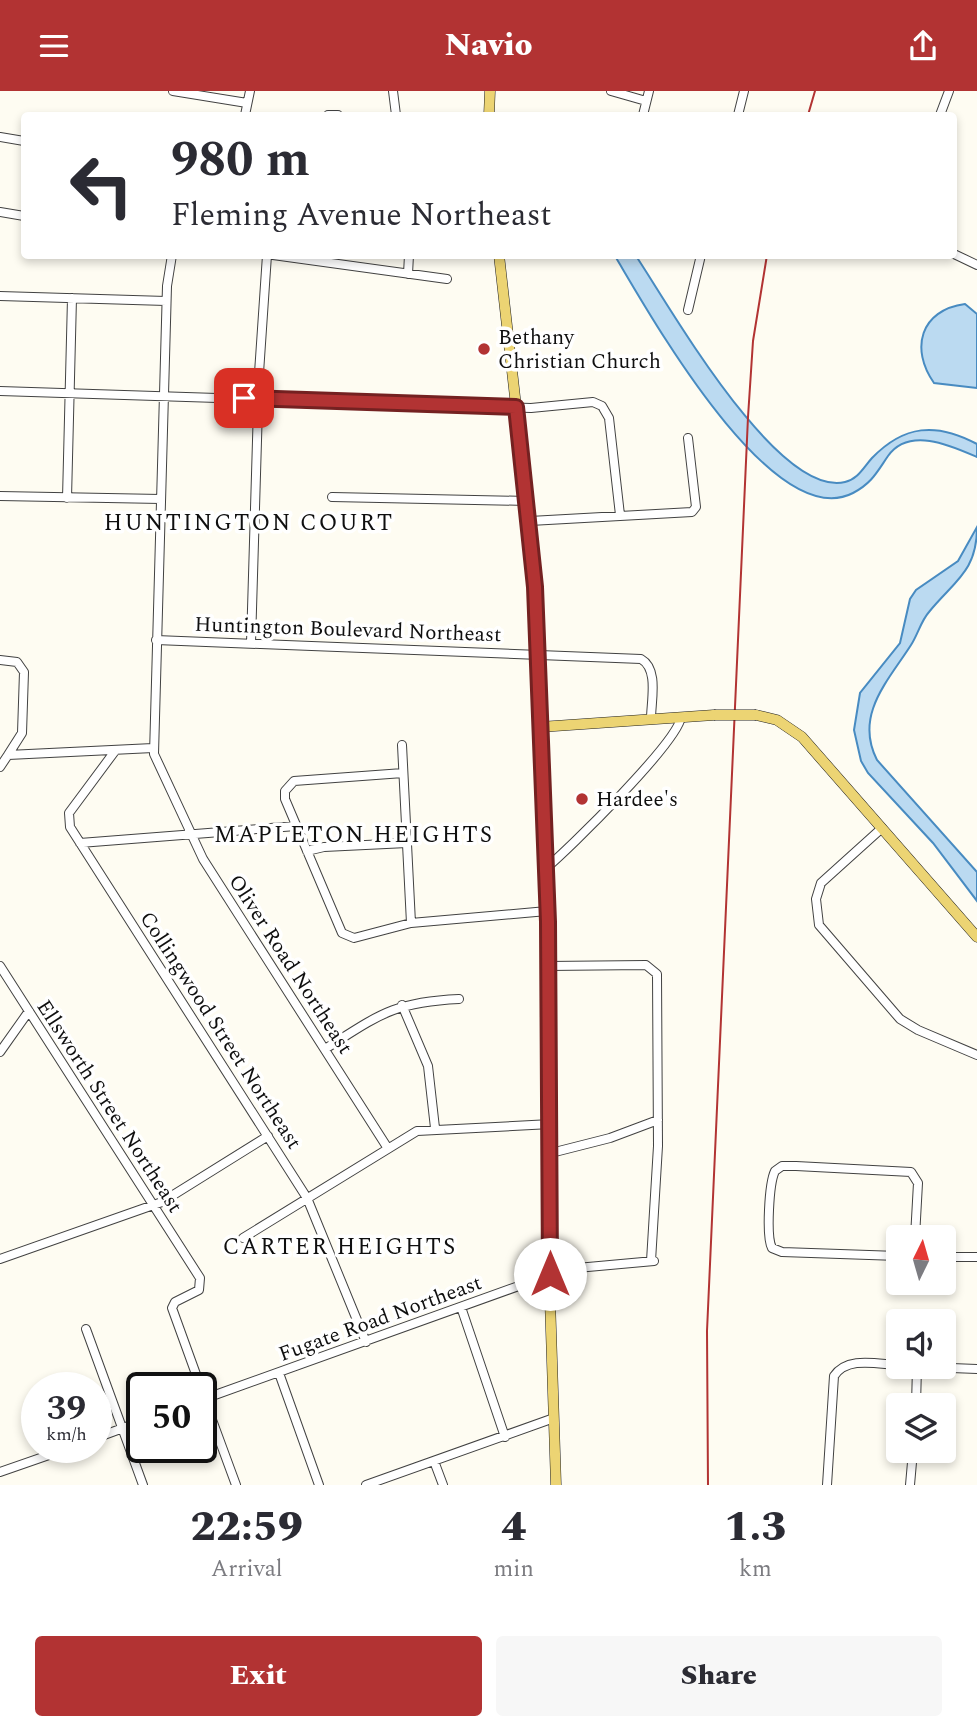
<!DOCTYPE html>
<style>
:root{--surface:#fff;--page:#f7f7f7;--text:#2b2b33;--muted:#7c7c81;--accent:#b23333}
body{margin:0;font-family:Spectral,serif;background:var(--page);color:var(--text);height:100vh;display:flex;flex-direction:column;font-size:26px;white-space:nowrap}
*{box-sizing:border-box;margin:0}
p{font-size:23px;color:var(--muted)}
.icon{flex:none;width:38px;height:38px;fill:none;stroke:currentColor;stroke-width:2;stroke-linecap:round;stroke-linejoin:round}
.map{position:relative;height:1394px;overflow:hidden}
.sheet{display:flex;flex-direction:column;background:var(--surface);flex:1}
.sheet>*{flex:none}
.guide{position:absolute;left:21px;top:21px;width:936px;height:147px;border-radius:7px;box-shadow:0 4px 10px #0003;background:#fff;color:var(--text);overflow:hidden}
.needle{width:46px;rotate:5deg}
.controls{position:absolute;left:886px;top:1134px;display:grid;gap:14px}
.controls a{display:grid;place-items:center;width:70px;height:70px;border-radius:7px;background:var(--surface);box-shadow:0 4px 10px #0003;font-size:35px}
.speed{position:absolute;left:21px;top:1281px;display:flex;gap:14px;font-size:35px;font-weight:700;text-align:center}
.speed>*{display:grid;place-content:center;width:91px;height:91px;border-radius:50%;background:var(--surface);box-shadow:0 4px 10px #0003;line-height:1}
.speed small{font-size:18px;font-weight:400}
.speed .limit{border:4px solid #111;border-radius:10px;background:#fff;color:#111}
.pin{position:absolute;display:grid;place-items:center;width:60px;height:60px;color:#fff;margin:-30px;border-radius:14px;box-shadow:0 4px 10px #0006}
.me{position:absolute;width:77px;margin:-38px;rotate:0deg;stroke-linejoin:round;filter:drop-shadow(0 0 5px #0008)}
.turn{display:flex;align-items:center;gap:24px;height:147px;padding:0 35px;font-size:32px}
.turn .icon{width:91px;height:91px;stroke-width:2.5}
.turn b{display:block;font-size:49px;line-height:60px}
.eta{display:flex;justify-content:space-evenly;align-items:center;height:119px;text-align:center}
.eta b{font-size:42px;font-weight:800;line-height:49px}
.button{display:flex;gap:14px;margin-top:auto;padding:14px 35px}
.button a{flex:1;height:80px;border-radius:7px;background:var(--accent);color:#fff;font-size:28px;font-weight:800;line-height:80px;text-align:center}
.button a+a{background:var(--page);color:var(--text)}
header{display:flex;justify-content:space-between;align-items:center;height:91px;padding:0 35px;background:var(--accent);color:#fff;font-size:32px;font-weight:800}
.map>svg:first-child{display:block}
.water{fill:#bbdaf1;stroke:#488bc1;stroke-width:2}
.lines{fill:none;stroke-linecap:round;stroke-linejoin:round}
.minor-casing{stroke:#424242;stroke-width:10}
.major-casing{stroke:#202020;stroke-width:11}
.minor{stroke:#fff;stroke-width:8}
.major{stroke:#ecd473;stroke-width:10}
.rail{stroke:#b23333;stroke-width:2}
.major-bridge-casing{stroke:#202020;stroke-width:11;stroke-linecap:butt}
.major-bridge{stroke:#ecd473;stroke-width:10}
.route-casing{stroke:#742121;stroke-width:18}
.route{stroke:#b23333;stroke-width:12}
.poi-dot{fill:#b23333;stroke:#fff;stroke-width:2.5}
.labels{text-anchor:middle;stroke-width:7;stroke-linejoin:round;paint-order:stroke}
.poi-label{font-size:21px;fill:#0f0f0f;stroke:#fff;text-anchor:start}
.street-label{font-size:21px;fill:#0f0f0f;stroke:#fff}
.neighbourhood-label{font-size:23px;letter-spacing:2px;fill:#0f0f0f;stroke:#fff}
</style>
<header><svg class="icon" aria-label="menu" viewBox="0 0 24 24"><path d="M4 6h16M4 12h16M4 18h16"/></svg>Navio<svg class="icon" aria-label="share" viewBox="0 0 24 24"><path d="M12 15V3M7 8l5-5 5 5M5 13v7h14v-7"/></svg></header>
<div class="map">
<svg width="977" height="1394" viewBox="0 0 977 1394">
<rect width="100%" height="100%" fill="#fefcf2"/>
<!-- water -->
<path class="water" d="M615,165H636C669,214 777,407 845,391C858,388 863,377 872,367C904,334 936,331 977,353V366C952,355 909,335 888,365C877,381 872,392 853,402C772,444 648,220 615,165Z
M965,213L977,223V297L934,292C910,258 920,219 965,213Z
M977,436C977,481 954,490 929,521C921,530 918,543 911,554C888,590 854,624 877,669L977,781V810L933,752L868,682L861,670L854,639L860,602L900,552L910,508L916,499L958,470Z"/>
<g class="lines">
<!-- minor casing -->
<g class="minor-casing">
<path id="minor" d="M173,0L247,12
M393,0L396,24
M611,0L646,10
M245,24L250,0
M328,24H338
M643,24L649,0
M738,24L744,0
M940,24L949,0
M0,46L24,50
M0,121L24,125
M954,163L977,174
M172,164L167,195L154,663L203,768L387,1056
M273,164L447,188
M408,183L409,164
M0,205L166,210
M688,219L701,164
M0,300L531,317L593,311L602,315L609,327L620,424
M0,405L161,408
M332,406L527,410
M67,407L72,207
M530,430L692,421L696,416L688,347
M156,549L641,568C659,578 651,610 651,628
M251,552L259,282L267,164
M0,569L17,571L24,581L22,642L8,664
M402,654L411,832
M115,660L69,722L70,736L307,1107L366,1251
M0,676L8,664L153,657
M403,682L294,690L285,700V708L342,842L354,847L411,832L547,820
M882,737L821,792L816,808L819,834L900,928L918,939L977,964
M80,752L296,735
M307,760L324,756L407,752
M545,778C569,758 678,651 681,626
M0,875L200,1187L199,1199L175,1211L172,1217L201,1297
M548,875L646,874L657,883L658,1055L651,1170
M402,914L428,975L435,1037
M325,958C379,924 393,911 459,908
M0,961L29,920
M551,1062L610,1047L658,1029
M243,1147L417,1040L551,1033
M898,1165L782,1161L772,1157C766,1146 769,1092 775,1080L782,1075H796L911,1081L918,1092L915,1146
M943,1166H977
M0,1168L162,1111L268,1045
M461,1216L505,1346
M86,1238L143,1394
M926,1276L977,1278
M279,1282L319,1394
M201,1299L236,1394
M201,1309L566,1178L654,1170
M916,1314L917,1276
M96,1347L142,1330
M434,1370L443,1394
M0,1381L72,1356
M366,1394L554,1327
M827,1394L834,1285C847,1265 877,1273 898,1274
M910,1394L913,1360"/>
</g>
<!-- major casing -->
<g class="major-casing">
<path id="major" d="M489,24L490,0
M499,164L534,475L548,831L550,1208L556,1394
M756,624L777,629L802,646L977,846
M540,636L714,624"/>
</g>
<!-- minor -->
<use href="#minor" class="minor"/>
<!-- major -->
<use href="#major" class="major"/>
<!-- rail -->
<path class="rail" d="M808,24L815,0
M708,1394L707,1240L748,326L753,250L767,164"/>
<!-- major-bridge casing -->
<g class="major-bridge-casing">
<path id="major-bridge" d="M714,624H756"/>
</g>
<!-- major-bridge -->
<use href="#major-bridge" class="major-bridge"/>
</g>
<g class="lines">
<!-- route casing -->
<g class="route-casing">
<path id="route" d="M244,307L516,316L535,496L548,831L550,1183"/>
</g>
<!-- route -->
<use href="#route" class="route"/>
</g>
<!-- markers -->
<g class="poi-dot">
<circle cx="484" cy="258" r="7"/>
<circle cx="582" cy="708" r="7"/>
</g>
<g class="labels">
<!-- poi labels -->
<g class="poi-label">
<text x="498" y="253">Bethany<tspan x="498" dy="24">Christian Church</tspan></text>
<text x="596" y="715">Hardee's</text>
</g>
<!-- street labels -->
<g class="street-label">
<text transform="translate(348 538) rotate(2)" y="7">Huntington Boulevard Northeast</text>
<text transform="translate(291 873) rotate(57)" y="7">Oliver Road Northeast</text>
<text transform="translate(221 939) rotate(57)" y="7">Collingwood Street Northeast</text>
<text transform="translate(110 1015) rotate(57)" y="7">Ellsworth Street Northeast</text>
<text transform="translate(380 1227) rotate(-20)" y="7">Fugate Road Northeast</text>
</g>
<!-- neighbourhood labels -->
<g class="neighbourhood-label">
<text x="249" y="439">HUNTINGTON COURT</text>
<text x="354" y="751">MAPLETON HEIGHTS</text>
<text x="340" y="1163">CARTER HEIGHTS</text>
</g>
</g>
</svg>
<div class="controls">
<a><svg class="needle" viewBox="-14 -14 28 28"><path d="M0-13l5 13h-10z" fill="#e53935"/><path d="M0 13l5-13h-10z" fill="#7c7c81"/></svg></a>
<a><svg class="icon" aria-label="sound" viewBox="0 0 24 24"><path d="M4 9h4l5-4v14l-5-4H4zM17 9q2 3 0 6"/></svg></a>
<a><svg class="icon" aria-label="layers" viewBox="0 0 24 24"><path d="M12 4l9 5-9 5-9-5zM3 14l9 5 9-5"/></svg></a>
</div>
<div class="speed"><div>39<small>km/h</small></div><div class="limit">50</div></div>
<div class="pin" style="left:244px;top:307px;background:#d93025"><svg class="icon" aria-label="arrive" viewBox="0 0 24 24"><path d="M6 21V4h12l-3 4 3 4H6"/></svg></div>
<svg class="me" style="left:550px;top:1183px" viewBox="-20 -20 40 40"><circle r="19" fill="#fff"/><path d="M0-13L10 11 0 6-10 11z" fill="#b23333"/></svg>
<div class="guide">
<div class="turn"><svg class="icon" aria-label="left" viewBox="0 0 24 24"><path d="M17 20v-9H6M10 6l-5 5 5 5"/></svg><div><b>980 m</b>Fleming Avenue Northeast</div></div>
</div>
</div>
<section class="sheet">
<div class="eta">
<div><b>22:59</b><p>Arrival</p></div>
<div><b>4</b><p>min</p></div>
<div><b>1.3</b><p>km</p></div>
</div>
<div class="button"><a>Exit</a><a>Share</a></div>
</section>
